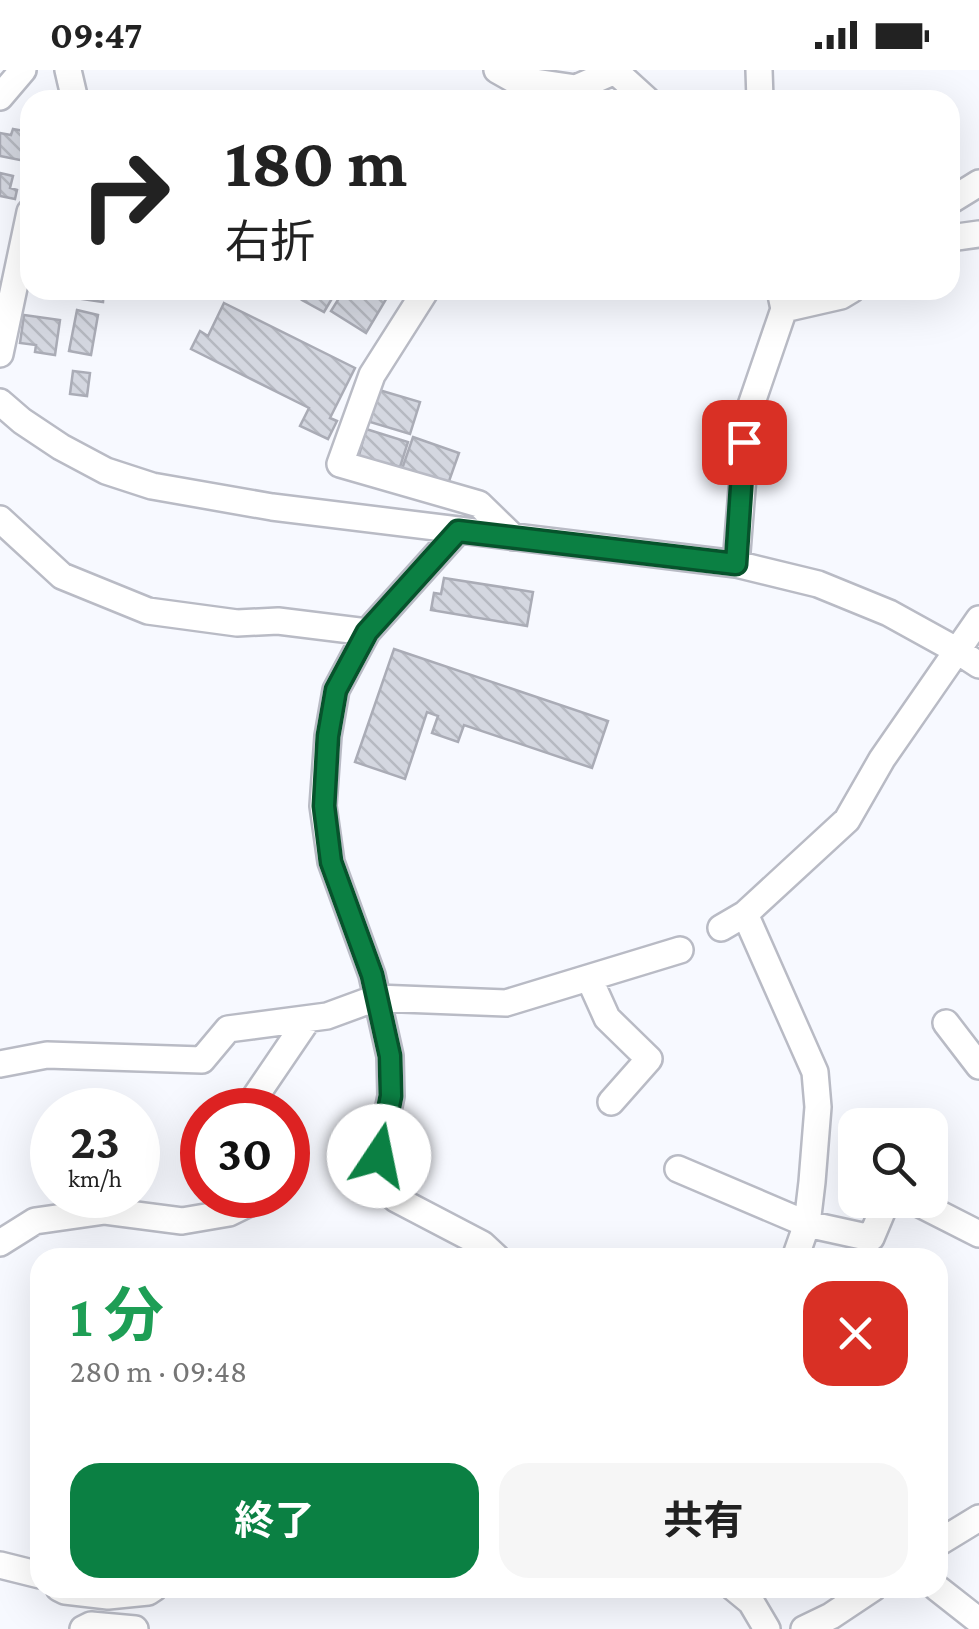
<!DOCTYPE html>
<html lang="ja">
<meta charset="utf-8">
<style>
:root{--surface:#fff;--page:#f6f6f6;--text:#222;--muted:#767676;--accent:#0b8043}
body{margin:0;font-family:"Crimson Pro","Noto Sans JP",serif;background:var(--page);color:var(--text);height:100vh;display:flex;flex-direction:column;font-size:38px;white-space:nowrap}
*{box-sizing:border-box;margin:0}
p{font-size:32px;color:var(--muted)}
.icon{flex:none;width:55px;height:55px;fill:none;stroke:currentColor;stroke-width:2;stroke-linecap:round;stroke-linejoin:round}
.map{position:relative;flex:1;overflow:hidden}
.details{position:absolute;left:30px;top:1178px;width:918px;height:350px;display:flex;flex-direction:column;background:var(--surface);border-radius:30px;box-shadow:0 10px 40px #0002}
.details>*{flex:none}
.guide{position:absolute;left:20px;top:20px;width:940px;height:210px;border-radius:30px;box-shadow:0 10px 40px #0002;background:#fff;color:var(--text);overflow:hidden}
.controls{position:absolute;left:838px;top:1038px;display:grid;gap:20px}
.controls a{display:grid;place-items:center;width:110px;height:110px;border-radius:20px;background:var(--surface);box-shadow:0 10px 40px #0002;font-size:50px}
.speed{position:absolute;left:30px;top:1018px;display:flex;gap:20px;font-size:50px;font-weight:700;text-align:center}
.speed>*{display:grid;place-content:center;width:130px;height:130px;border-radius:50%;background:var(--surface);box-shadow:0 10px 40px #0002;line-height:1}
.speed small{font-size:25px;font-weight:400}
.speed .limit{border:15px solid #d22;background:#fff;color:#111}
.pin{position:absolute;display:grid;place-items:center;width:85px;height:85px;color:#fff;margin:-42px;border-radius:20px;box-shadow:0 5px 15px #0006}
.me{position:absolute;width:110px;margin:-55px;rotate:11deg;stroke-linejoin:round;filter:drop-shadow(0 0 8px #0008)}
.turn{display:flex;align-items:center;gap:35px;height:210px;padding:0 40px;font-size:45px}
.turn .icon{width:130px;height:130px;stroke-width:2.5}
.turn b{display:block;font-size:70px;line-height:85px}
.round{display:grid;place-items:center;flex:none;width:105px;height:105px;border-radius:30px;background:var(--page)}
.headline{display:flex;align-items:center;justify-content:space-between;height:170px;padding:0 40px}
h1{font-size:60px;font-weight:700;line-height:75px;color:#1e9e55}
.cta{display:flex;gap:20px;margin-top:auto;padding:20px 40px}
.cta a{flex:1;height:115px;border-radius:30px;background:var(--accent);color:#fff;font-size:40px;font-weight:700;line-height:115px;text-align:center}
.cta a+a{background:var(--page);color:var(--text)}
.status{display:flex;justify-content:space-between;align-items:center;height:70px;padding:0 50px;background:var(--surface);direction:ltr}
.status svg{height:28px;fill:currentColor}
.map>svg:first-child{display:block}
.building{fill:url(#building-back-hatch);stroke:#aaacb6;stroke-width:2.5}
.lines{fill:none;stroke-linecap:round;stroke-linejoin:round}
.minor-casing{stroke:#b9bbc5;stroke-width:30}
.minor{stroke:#fff;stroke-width:25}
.route-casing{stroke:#07532c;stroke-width:25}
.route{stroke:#0b8043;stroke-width:18}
</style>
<div class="status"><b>09:47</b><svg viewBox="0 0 49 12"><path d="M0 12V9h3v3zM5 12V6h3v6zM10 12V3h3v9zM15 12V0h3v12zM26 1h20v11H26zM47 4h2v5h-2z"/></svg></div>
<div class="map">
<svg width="979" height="1559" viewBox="0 0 979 1559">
<defs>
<pattern id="building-back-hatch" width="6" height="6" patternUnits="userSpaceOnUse" patternTransform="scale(2.5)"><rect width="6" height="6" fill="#d4d7e0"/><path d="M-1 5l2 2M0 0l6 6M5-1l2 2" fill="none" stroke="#b6b9c1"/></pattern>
</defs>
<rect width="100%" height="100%" fill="#f7f9ff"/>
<!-- building -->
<path class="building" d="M13,59L30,62V92L0,86V63L11,65Z
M0,103L13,106L10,118L17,120L15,129L0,126Z
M76,220H104L103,232L75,228Z
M308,220H337L324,242L302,230Z
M344,220H379L388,226L366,263L331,241Z
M224,233L355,298L330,348L337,351L328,369L300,356L309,338L191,279L200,261L208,266Z
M77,240L98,245L91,285L69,281Z
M24,245L60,250L55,285L35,282L36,275L20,273Z
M73,301L90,303L87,326L70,324Z
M379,320L420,332L410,364L370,352Z
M366,359L408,372L400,397L391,394L388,402L357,393Z
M413,367L459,383L448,414L402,399Z
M444,508L533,522L527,556L431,540L434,523L441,524Z
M394,579L608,651L592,698L464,655L458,672L432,663L438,646L427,642L405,709L355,692Z"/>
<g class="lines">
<!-- minor casing -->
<g class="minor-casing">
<path id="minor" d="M68,0L75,30
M497,0L513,9L576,18L615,1L647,30
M759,0L760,30
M0,27L23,0
M950,131L979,113
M950,168L979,164
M426,220L372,305L340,394L479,434L513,467
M784,239L841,226L851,220
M0,284L30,142
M0,332L22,351L61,377L106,401L152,416L272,437L736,494L818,514L889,543L956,580L979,595
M0,449L62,506L148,541L237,553L278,551L367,562
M458,461L367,562L336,620L328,666L323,736L331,792L372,905L390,986L391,1026L379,1086V1112L396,1129L482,1174L497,1188
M736,494L748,344L784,239L780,220
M745,844L815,1002L818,1037L812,1112L807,1154L795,1188
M721,858L745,844L847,750L882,689L979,549
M589,908L607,948L649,989L611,1032
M946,953L979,996
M0,994L47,985L202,990L228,959L327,946L376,928L506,933L680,880
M263,1040L255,1027L308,949
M288,1085V1107
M678,1099L807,1154L871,1168L887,1130
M912,1130L979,1164
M0,1173L35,1151L105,1141L182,1151L229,1143L266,1125
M938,1473L979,1448
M0,1495L40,1505
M59,1518L65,1521L108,1526L148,1522L154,1518
M734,1518L751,1532L767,1559
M937,1518L979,1551
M83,1559L91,1555L135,1559
M804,1559L831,1546L873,1518"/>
</g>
<!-- minor -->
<use href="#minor" class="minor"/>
</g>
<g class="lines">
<!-- route casing -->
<g class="route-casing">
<path id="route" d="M379,1086L391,1026L390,986L372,905L331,792L324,736L328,666L336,620L367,562L458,461L736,494L744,372"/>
</g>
<!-- route -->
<use href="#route" class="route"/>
</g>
</svg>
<div class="controls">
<a><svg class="icon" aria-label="search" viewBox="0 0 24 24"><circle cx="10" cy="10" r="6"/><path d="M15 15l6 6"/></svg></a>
</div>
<div class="speed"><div>23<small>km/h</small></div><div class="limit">30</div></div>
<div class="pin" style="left:744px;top:372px;background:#d93025"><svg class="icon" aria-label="arrive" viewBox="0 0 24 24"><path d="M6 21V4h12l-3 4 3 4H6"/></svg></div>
<svg class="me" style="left:379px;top:1086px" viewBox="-20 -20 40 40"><circle r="19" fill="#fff"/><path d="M0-13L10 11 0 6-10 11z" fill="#0b8043"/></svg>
<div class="guide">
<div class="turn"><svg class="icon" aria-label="right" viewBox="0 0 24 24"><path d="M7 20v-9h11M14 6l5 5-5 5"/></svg><div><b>180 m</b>右折</div></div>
</div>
<section class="details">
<div class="headline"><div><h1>1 分</h1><p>280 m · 09:48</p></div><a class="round" style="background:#d93025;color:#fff"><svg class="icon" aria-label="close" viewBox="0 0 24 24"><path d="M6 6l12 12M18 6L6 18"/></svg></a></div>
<div class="cta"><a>終了</a><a>共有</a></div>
</section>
</div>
